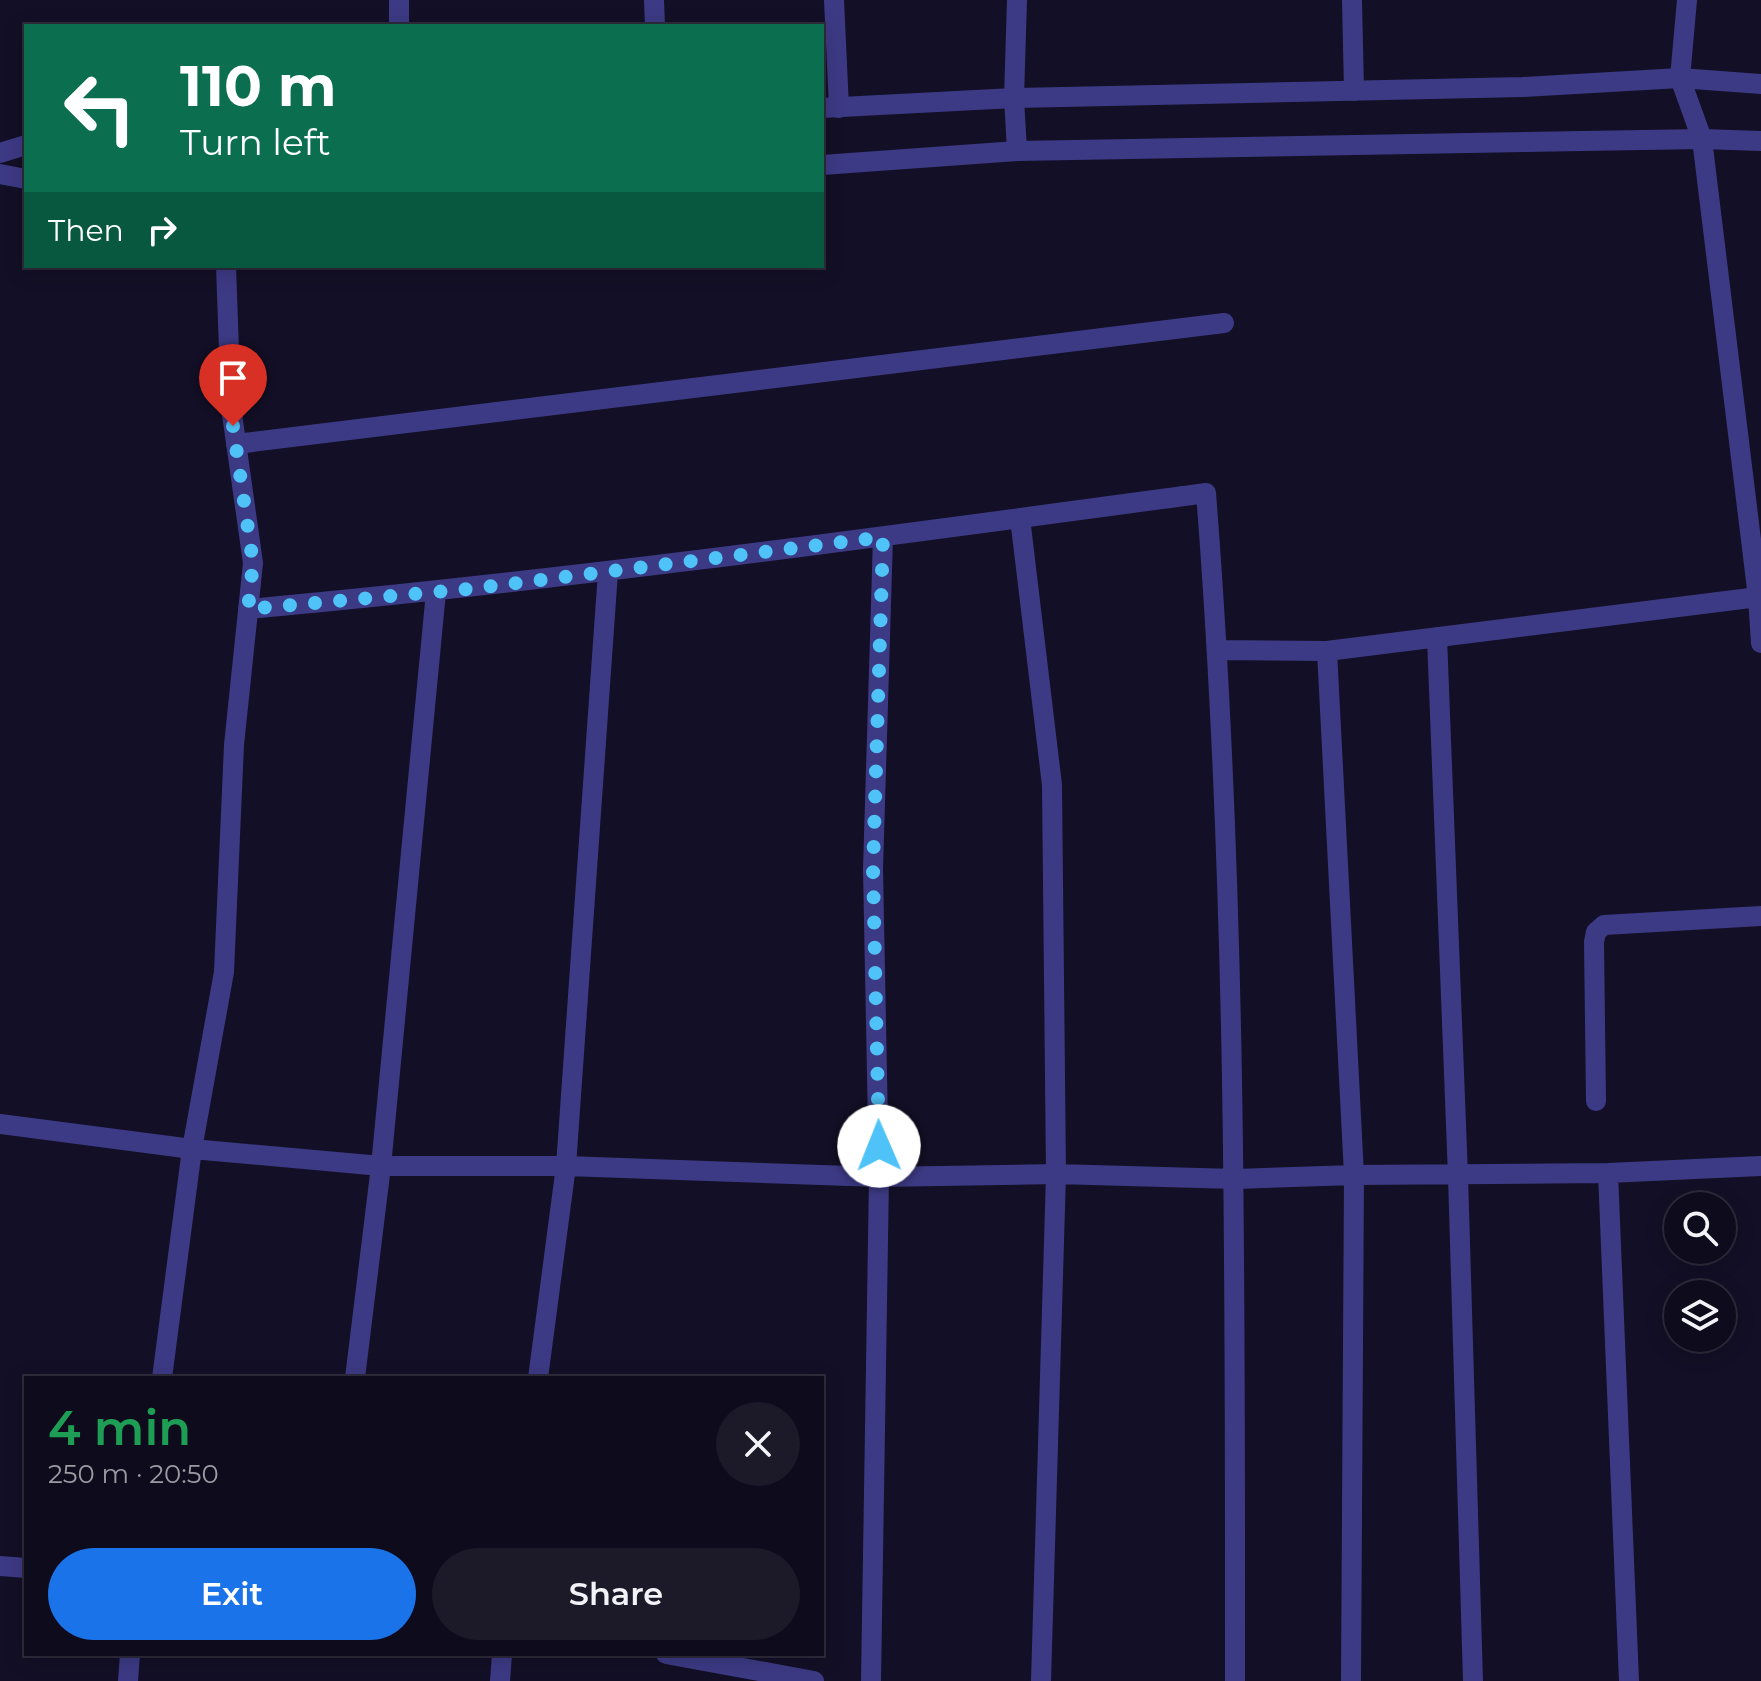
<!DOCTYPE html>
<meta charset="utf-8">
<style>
:root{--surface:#0e0b1c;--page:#1c1929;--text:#f1f3f6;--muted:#9b9ba3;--line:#2e2b3b;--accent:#1a73e8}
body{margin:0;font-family:Montserrat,sans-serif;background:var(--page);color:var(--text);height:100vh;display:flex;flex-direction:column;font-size:30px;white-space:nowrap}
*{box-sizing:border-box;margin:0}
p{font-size:26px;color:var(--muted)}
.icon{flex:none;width:44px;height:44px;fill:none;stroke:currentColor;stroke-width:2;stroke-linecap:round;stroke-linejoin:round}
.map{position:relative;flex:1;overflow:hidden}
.sheet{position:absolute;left:24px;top:1376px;width:800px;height:280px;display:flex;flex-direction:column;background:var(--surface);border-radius:0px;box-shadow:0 4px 20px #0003,0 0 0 2px var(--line)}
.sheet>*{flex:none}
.hud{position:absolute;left:24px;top:24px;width:800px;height:244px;border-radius:0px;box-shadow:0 4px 20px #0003,0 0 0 2px var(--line);background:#0b6e4f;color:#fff;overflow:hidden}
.tools{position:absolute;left:1664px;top:1192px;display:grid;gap:16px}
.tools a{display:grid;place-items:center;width:72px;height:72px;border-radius:50%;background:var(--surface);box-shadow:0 4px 20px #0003,0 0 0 2px var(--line);font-size:40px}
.pin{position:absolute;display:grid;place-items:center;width:68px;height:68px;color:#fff;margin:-82px -34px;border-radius:50% 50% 50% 0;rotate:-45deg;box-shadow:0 0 8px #0007}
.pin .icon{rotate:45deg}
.me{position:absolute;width:88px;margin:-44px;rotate:359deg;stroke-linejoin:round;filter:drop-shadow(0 0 6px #0008)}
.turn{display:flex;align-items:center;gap:28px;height:168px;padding:0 24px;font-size:36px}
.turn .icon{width:104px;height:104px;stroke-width:2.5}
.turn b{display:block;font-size:56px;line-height:68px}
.then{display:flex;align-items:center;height:76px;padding:0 24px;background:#0003;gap:16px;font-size:30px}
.round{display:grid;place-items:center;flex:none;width:84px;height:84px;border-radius:42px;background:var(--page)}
.overview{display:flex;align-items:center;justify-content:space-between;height:136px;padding:0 24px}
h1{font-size:48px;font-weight:600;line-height:60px;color:#1e9e55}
.button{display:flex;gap:16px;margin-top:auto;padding:16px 24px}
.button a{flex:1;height:92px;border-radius:48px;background:var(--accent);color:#fff;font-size:32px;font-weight:600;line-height:92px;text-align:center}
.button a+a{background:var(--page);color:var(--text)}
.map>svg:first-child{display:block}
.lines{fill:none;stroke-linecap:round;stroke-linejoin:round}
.service{stroke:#3d3a85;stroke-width:20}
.minor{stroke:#3d3a85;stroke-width:20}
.tertiary{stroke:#3d3a85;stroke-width:20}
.route{stroke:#4fc3f7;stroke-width:14;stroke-dasharray:0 25.2}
</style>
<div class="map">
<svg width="1761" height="1681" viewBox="0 0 1761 1681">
<rect width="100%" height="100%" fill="#130f26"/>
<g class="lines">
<!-- service -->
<path class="service" d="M1596,1101L1594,942L1596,932L1604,925L1761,916"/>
<!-- minor -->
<path class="minor" d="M399,0V26
M654,0L655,26
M834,0L839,108
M1352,0L1354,91
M1687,0L1680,78L1702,139L1758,597L1761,643
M1017,151L1014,98L1017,0
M236,444L1224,323
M1020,518L1052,785L1056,1174L1041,1681
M248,609C568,580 887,536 1206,493C1237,888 1235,1285 1235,1681
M1437,637L1458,1176L1473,1681
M1218,650L1327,651L1758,597
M1327,651L1354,1175L1351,1681
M0,1124L192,1149L381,1166H566L879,1177L1056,1174L1235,1179L1354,1175L1608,1173L1761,1166
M1608,1173L1629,1681
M355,1378L381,1166L436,592
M538,1378L566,1166L608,572
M0,1566L26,1568
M666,1654L814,1681
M500,1681L502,1654
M871,1681L879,1177L873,869L883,537"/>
<!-- tertiary -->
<path class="tertiary" d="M822,108L1014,98L1523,87L1680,78L1761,84
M0,153L26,145
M822,165L1017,151L1702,139L1761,141
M0,174L26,179
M162,1378L192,1149L224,972L234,745L253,563L231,407L226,266
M128,1681L130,1654"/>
</g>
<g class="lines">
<!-- route -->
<path class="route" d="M233,426L253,563L248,609L469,589L883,537L873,869L879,1146"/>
</g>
</svg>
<div class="tools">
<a><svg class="icon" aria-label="search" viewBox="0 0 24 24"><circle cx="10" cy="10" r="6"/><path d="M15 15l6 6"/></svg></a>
<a><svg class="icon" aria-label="layers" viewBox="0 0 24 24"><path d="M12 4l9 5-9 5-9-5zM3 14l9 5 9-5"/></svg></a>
</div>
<div class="pin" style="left:233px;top:426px;background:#d93025"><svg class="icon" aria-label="arrive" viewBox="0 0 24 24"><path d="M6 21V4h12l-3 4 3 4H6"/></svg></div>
<svg class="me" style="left:879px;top:1146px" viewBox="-20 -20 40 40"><circle r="19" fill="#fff"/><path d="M0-13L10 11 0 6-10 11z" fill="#4fc3f7"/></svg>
<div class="hud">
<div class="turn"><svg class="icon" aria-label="left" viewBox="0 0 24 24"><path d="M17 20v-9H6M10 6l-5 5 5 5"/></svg><div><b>110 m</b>Turn left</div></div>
<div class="then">Then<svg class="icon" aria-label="right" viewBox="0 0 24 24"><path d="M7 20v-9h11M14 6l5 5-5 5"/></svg></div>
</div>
<section class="sheet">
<div class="overview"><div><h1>4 min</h1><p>250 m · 20:50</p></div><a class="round"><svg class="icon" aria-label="close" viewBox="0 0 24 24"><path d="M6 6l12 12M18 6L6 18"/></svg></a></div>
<div class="button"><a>Exit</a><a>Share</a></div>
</section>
</div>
